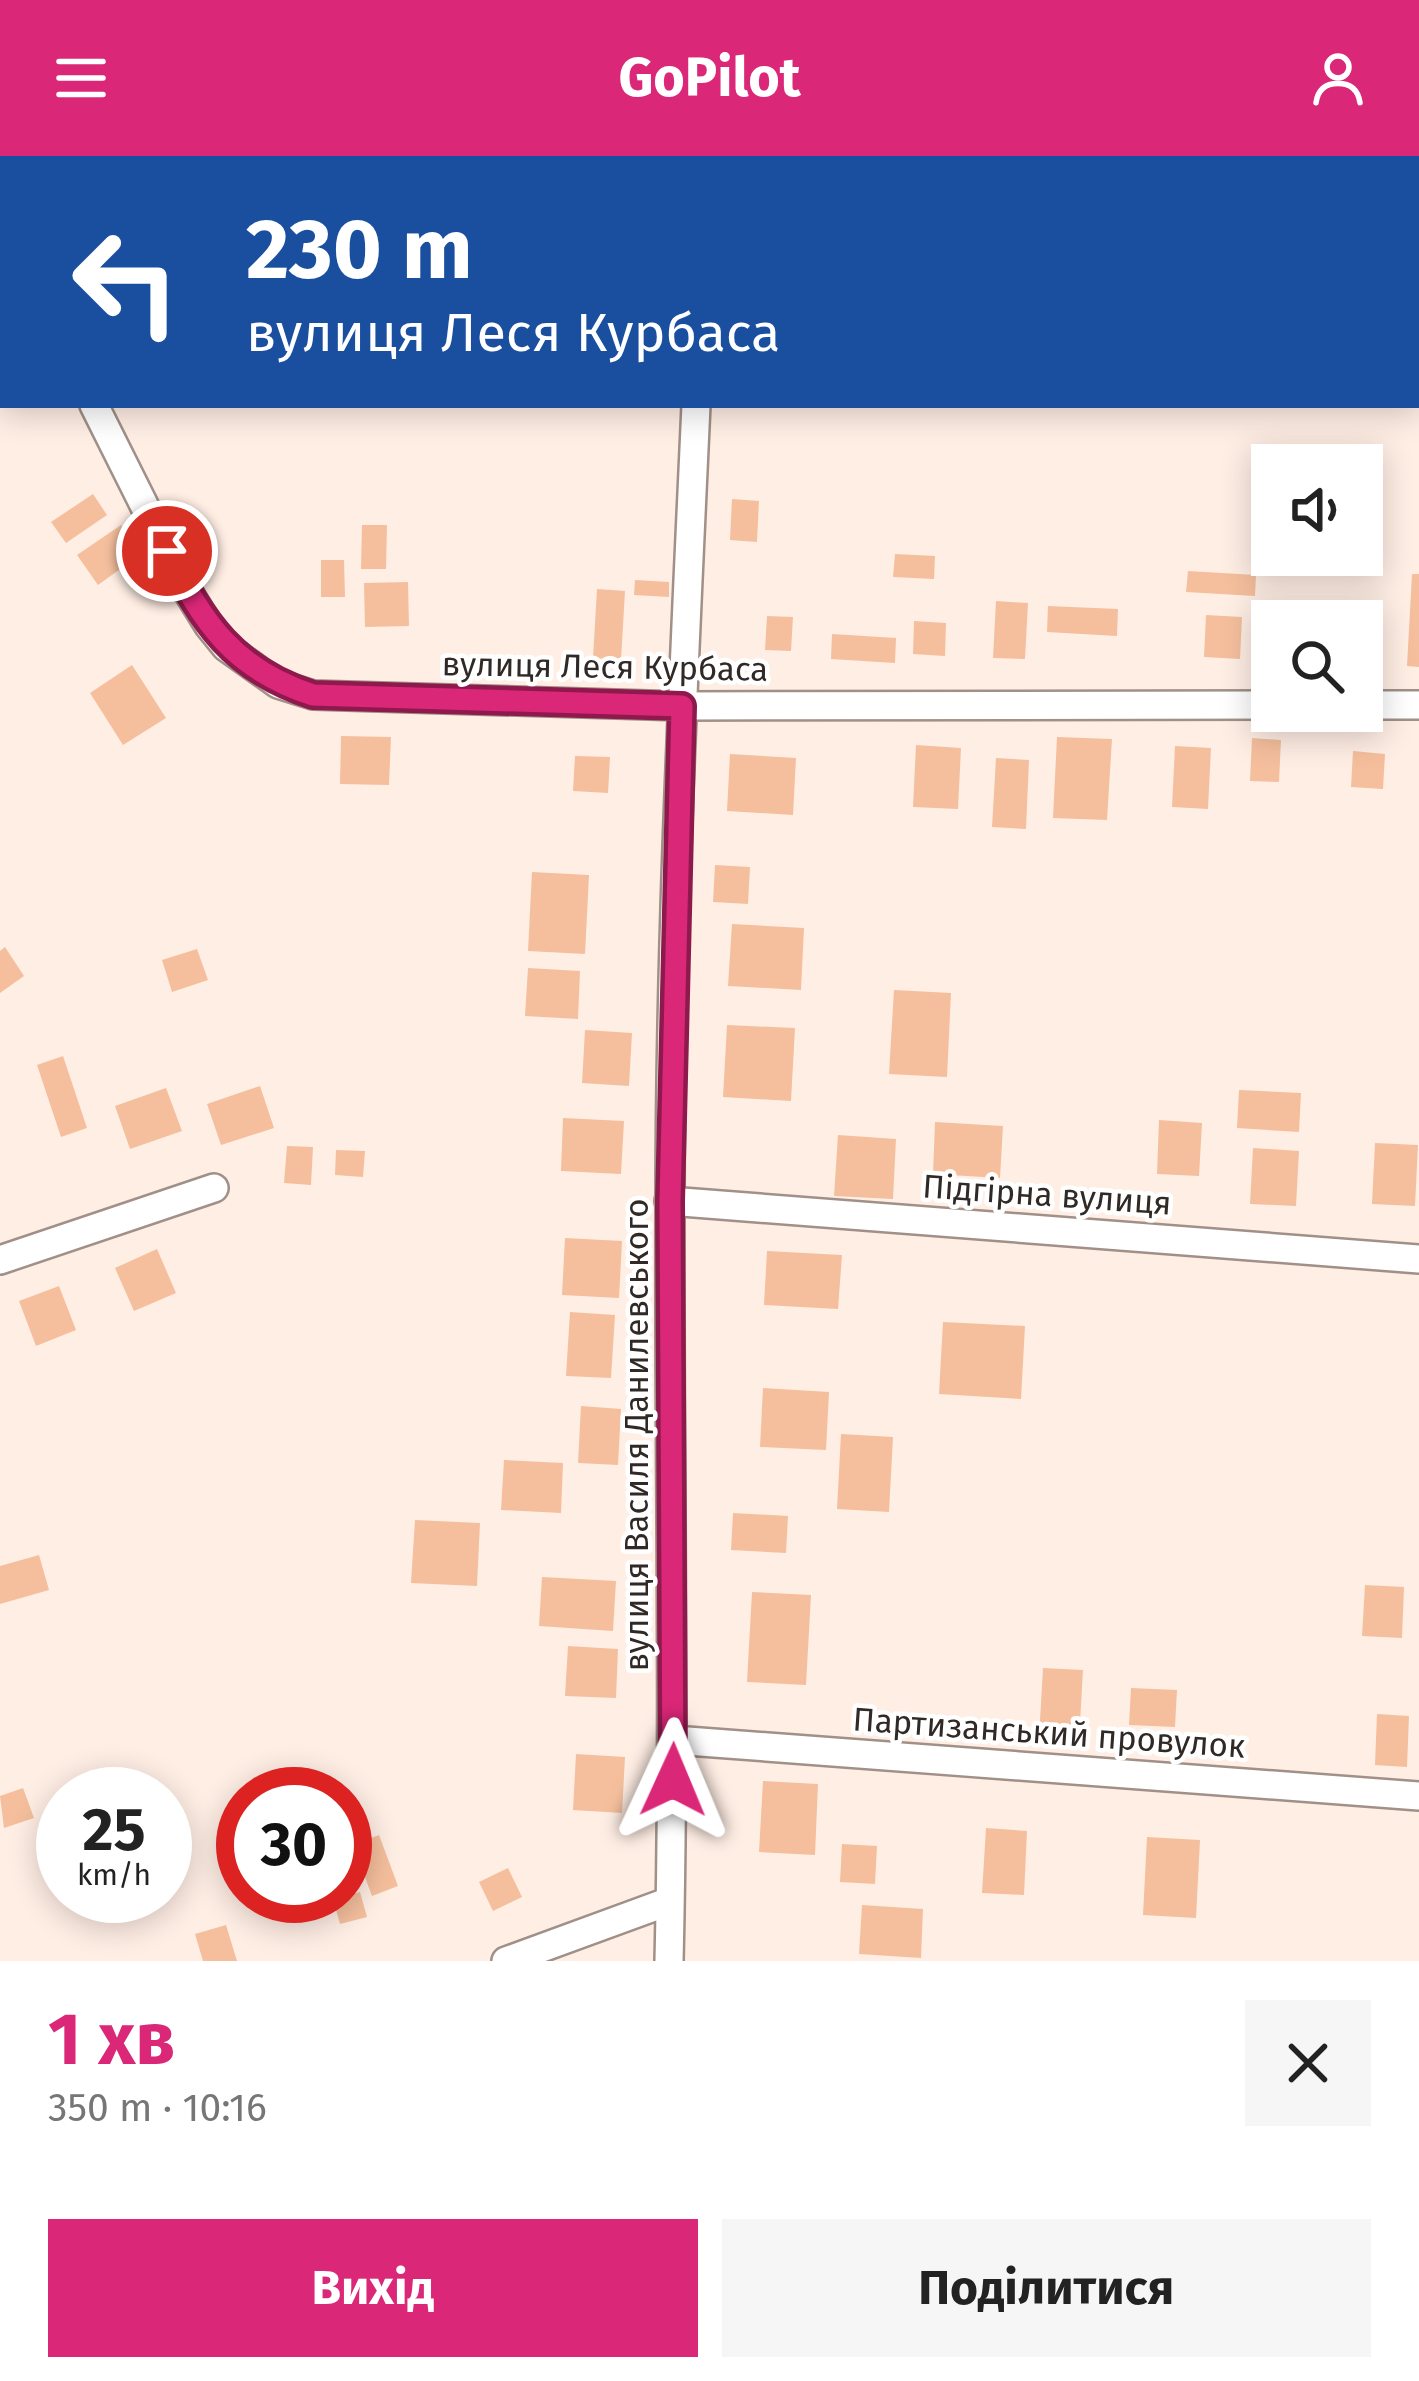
<!DOCTYPE html>
<html lang="uk">
<meta charset="utf-8">
<style>
:root{--surface:#fff;--page:#f6f6f6;--text:#222;--muted:#767676;--accent:#db2777}
body{margin:0;font-family:"Fira Sans",sans-serif;background:var(--page);color:var(--text);height:100vh;display:flex;flex-direction:column;font-size:45px;white-space:nowrap}
*{box-sizing:border-box;margin:0}
p{font-size:39px;color:var(--muted)}
.icon{flex:none;width:66px;height:66px;fill:none;stroke:currentColor;stroke-width:2;stroke-linecap:round;stroke-linejoin:round}
.map{position:relative;height:1805px;overflow:hidden}
.sheet{display:flex;flex-direction:column;background:var(--surface);flex:1}
.sheet>*{flex:none}
.hud{position:absolute;left:0px;top:0px;width:1419px;height:252px;box-shadow:0 6px 30px #0003;background:#1a4fa0;color:#fff;overflow:hidden}
.tools{position:absolute;left:1251px;top:288px;display:grid;gap:24px}
.tools a{display:grid;place-items:center;width:132px;height:132px;border-radius:0px;background:var(--surface);box-shadow:0 6px 30px #0003;font-size:60px}
.speed{position:absolute;left:36px;top:1611px;display:flex;gap:24px;font-size:60px;font-weight:700;text-align:center}
.speed>*{display:grid;place-content:center;width:156px;height:156px;border-radius:50%;background:var(--surface);box-shadow:0 6px 30px #0003;line-height:1}
.speed small{font-size:30px;font-weight:400}
.speed .limit{border:18px solid #d22;background:#fff;color:#111}
.pin{position:absolute;display:grid;place-items:center;width:102px;height:102px;color:#fff;margin:-51px;border:6px solid #fff;border-radius:50%;box-shadow:0 3px 12px #0007}
.me{position:absolute;width:132px;margin:-66px;rotate:1deg;stroke-linejoin:round;filter:drop-shadow(0 0 9px #0008)}
.turn{display:flex;align-items:center;gap:42px;height:252px;padding:0 48px;font-size:54px}
.turn .icon{width:156px;height:156px;stroke-width:2.5}
.turn b{display:block;font-size:84px;line-height:102px}
.round{display:grid;place-items:center;flex:none;width:126px;height:126px;border-radius:0px;background:var(--page)}
.summary{display:flex;align-items:center;justify-content:space-between;height:204px;padding:0 48px}
h1{font-size:72px;font-weight:700;line-height:90px;color:var(--accent)}
.primary-button{display:flex;gap:24px;margin-top:auto;padding:24px 48px}
.primary-button a{flex:1;height:138px;border-radius:0px;background:var(--accent);color:#fff;font-size:48px;font-weight:700;line-height:138px;text-align:center}
.primary-button a+a{background:var(--page);color:var(--text)}
header{display:flex;justify-content:space-between;align-items:center;height:156px;padding:0 48px;background:var(--accent);color:#fff;font-size:54px;font-weight:700}
.map>svg:first-child{display:block}
.building{fill:#f5bf9d}
.lines{fill:none;stroke-linecap:round;stroke-linejoin:round}
.minor-casing{stroke:#a09087;stroke-width:32}
.minor{stroke:#fff;stroke-width:27}
.route-casing{stroke:#8e194d;stroke-width:30}
.route{stroke:#db2777;stroke-width:21}
.labels{text-anchor:middle;stroke-width:9;stroke-linejoin:round;paint-order:stroke}
.street-label{font-size:33px;fill:#302925;stroke:#fff}
</style>
<header><svg class="icon" aria-label="menu" viewBox="0 0 24 24"><path d="M4 6h16M4 12h16M4 18h16"/></svg>GoPilot<svg class="icon" aria-label="person" viewBox="0 0 24 24"><circle cx="12" cy="8" r="4"/><path d="M4 21q1-7 8-7t8 7"/></svg></header>
<div class="map">
<svg width="1419" height="1805" viewBox="0 0 1419 1805">
<rect width="100%" height="100%" fill="#ffeee4"/>
<!-- building -->
<path class="building" d="M93,338L107,359L66,387L51,366Z
M732,343L759,345L757,386L730,384Z
M121,369L141,398L98,429L77,399Z
M362,369H387L386,413H361Z
M895,398L935,400L934,423L893,421Z
M321,404H344L345,441H321Z
M1188,415L1256,419L1255,440L1186,436Z
M1412,418H1419V511L1407,510Z
M635,424L669,426V441L634,439Z
M408,426L409,470L365,471L364,427Z
M597,433L625,435L621,504L593,502Z
M996,445L1028,447L1025,503L993,502Z
M1048,450L1118,453L1117,480L1047,476Z
M1257,451L1282,452L1281,465H1272V506H1254Z
M1206,459L1242,461L1240,503L1204,501Z
M767,460L793,461L791,495L765,494Z
M914,465L946,467L945,500L913,498Z
M832,478L896,482L895,507L831,503Z
M132,509L166,562L123,589L90,537Z
M341,580L391,581L389,629L340,628Z
M1057,581L1112,583L1107,664L1053,662Z
M1252,582L1281,584L1279,626L1250,625Z
M916,589L961,592L958,653L913,651Z
M1175,590L1211,592L1208,653L1172,651Z
M1353,595L1385,598L1383,633L1351,631Z
M730,598L796,602L793,659L727,655Z
M575,600L610,601L608,637L573,635Z
M996,602L1029,604L1026,673L992,671Z
M715,709L750,711L748,748L713,746Z
M532,716L589,719L585,798L528,795Z
M732,768L804,772L801,834L728,830Z
M5,791L24,820L0,837V795Z
M197,793L208,824L172,836L162,804Z
M528,812L580,815L578,863L525,860Z
M894,834L951,837L947,921L889,918Z
M727,869L795,872L791,945L723,941Z
M585,874L632,877L629,930L582,927Z
M63,900L87,972L61,981L37,909Z
M260,930L274,972L221,989L207,948Z
M166,932L182,975L130,993L115,950Z
M1239,934L1301,937L1299,976L1237,972Z
M563,962L624,965L621,1018L561,1015Z
M1159,964L1202,967L1199,1020L1157,1018Z
M935,966L1003,970L1000,1022L933,1018Z
M838,979L896,983L893,1043L834,1040Z
M1375,987L1418,989L1415,1050L1372,1048Z
M287,990L313,991L311,1029L284,1027Z
M1253,992L1299,995L1296,1050L1250,1048Z
M336,994L365,995L363,1021L335,1019Z
M565,1082L622,1085L619,1142L562,1139Z
M157,1093L176,1137L134,1155L115,1112Z
M767,1095L842,1099L838,1153L764,1149Z
M59,1130L76,1174L36,1190L19,1145Z
M570,1156L615,1159L611,1222L566,1220Z
M943,1166L1025,1170L1021,1243L939,1238Z
M763,1232L829,1236L826,1294L760,1291Z
M581,1250L621,1253L618,1309L578,1307Z
M841,1278L893,1281L889,1356L837,1353Z
M504,1304L563,1307L561,1357L501,1354Z
M733,1357L788,1360L786,1397L731,1394Z
M415,1364L480,1367L477,1430L411,1427Z
M39,1399L49,1434L0,1448V1410Z
M542,1421L616,1425L613,1475L539,1470Z
M1365,1429L1404,1431L1402,1482L1362,1480Z
M752,1436L811,1439L806,1529L747,1526Z
M568,1490L618,1493L616,1542L565,1540Z
M1043,1512L1083,1514L1079,1584L1039,1582Z
M1131,1532L1177,1534L1175,1571L1129,1569Z
M1377,1558L1409,1560L1407,1611L1375,1609Z
M576,1598L625,1601L622,1657L573,1654Z
M763,1625L818,1628L815,1699L759,1696Z
M23,1632L34,1662L4,1672L0,1640Z
M986,1672L1027,1675L1024,1739L982,1737Z
M379,1679L398,1730L372,1740L353,1689Z
M1147,1681L1200,1684L1196,1762L1143,1759Z
M842,1688L877,1690L875,1728L840,1726Z
M508,1712L522,1741L493,1755L479,1726Z
M360,1736L367,1761L340,1768L333,1743Z
M262,1740H312L315,1746L272,1764Z
M862,1749L923,1753L921,1802L859,1798Z
M226,1769L237,1805H203L195,1778Z"/>
<g class="lines">
<!-- minor casing -->
<g class="minor-casing">
<path id="minor" d="M707,3V0
M1416,108H1419
M0,111L3,110
M94,249L185,431L209,470L226,491L278,528L313,539L682,550L1272,549
M1362,549H1419
M669,1045L1419,1103
M0,1104L214,1032
M674,1584L1419,1640
M506,1805L670,1745
M669,1805C675,1553 669,1302 670,1050C670,783 684,515 696,249"/>
</g>
<!-- minor -->
<use href="#minor" class="minor"/>
</g>
<g class="lines">
<!-- route casing -->
<g class="route-casing">
<path id="route" d="M167,395C203,467 233,513 313,539L682,550L670,1045L673,1624"/>
</g>
<!-- route -->
<use href="#route" class="route"/>
</g>
<g class="labels">
<!-- street labels -->
<g class="street-label">
<text transform="translate(605 510) rotate(1)" y="12">вулиця Леся Курбаса</text>
<text transform="translate(1047 1038) rotate(4)" y="12">Підгірна вулиця</text>
<text transform="translate(636 1279) rotate(-90)" y="12">вулиця Василя Данилевського</text>
<text transform="translate(1049 1576) rotate(4)" y="12">Партизанський провулок</text>
</g>
</g>
</svg>
<div class="tools">
<a><svg class="icon" aria-label="sound" viewBox="0 0 24 24"><path d="M4 9h4l5-4v14l-5-4H4zM17 9q2 3 0 6"/></svg></a>
<a><svg class="icon" aria-label="search" viewBox="0 0 24 24"><circle cx="10" cy="10" r="6"/><path d="M15 15l6 6"/></svg></a>
</div>
<div class="speed"><div>25<small>km/h</small></div><div class="limit">30</div></div>
<div class="pin" style="left:167px;top:395px;background:#d93025"><svg class="icon" aria-label="arrive" viewBox="0 0 24 24"><path d="M6 21V4h12l-3 4 3 4H6"/></svg></div>
<svg class="me" style="left:673px;top:1624px" viewBox="-20 -20 40 40"><path d="M0-17L14 15 0 8-14 15z" fill="#db2777" stroke="#fff" stroke-width="4"/></svg>
<div class="hud">
<div class="turn"><svg class="icon" aria-label="left" viewBox="0 0 24 24"><path d="M17 20v-9H6M10 6l-5 5 5 5"/></svg><div><b>230 m</b>вулиця Леся Курбаса</div></div>
</div>
</div>
<section class="sheet">
<div class="summary"><div><h1>1 хв</h1><p>350 m · 10:16</p></div><a class="round"><svg class="icon" aria-label="close" viewBox="0 0 24 24"><path d="M6 6l12 12M18 6L6 18"/></svg></a></div>
<div class="primary-button"><a>Вихід</a><a>Поділитися</a></div>
</section>
